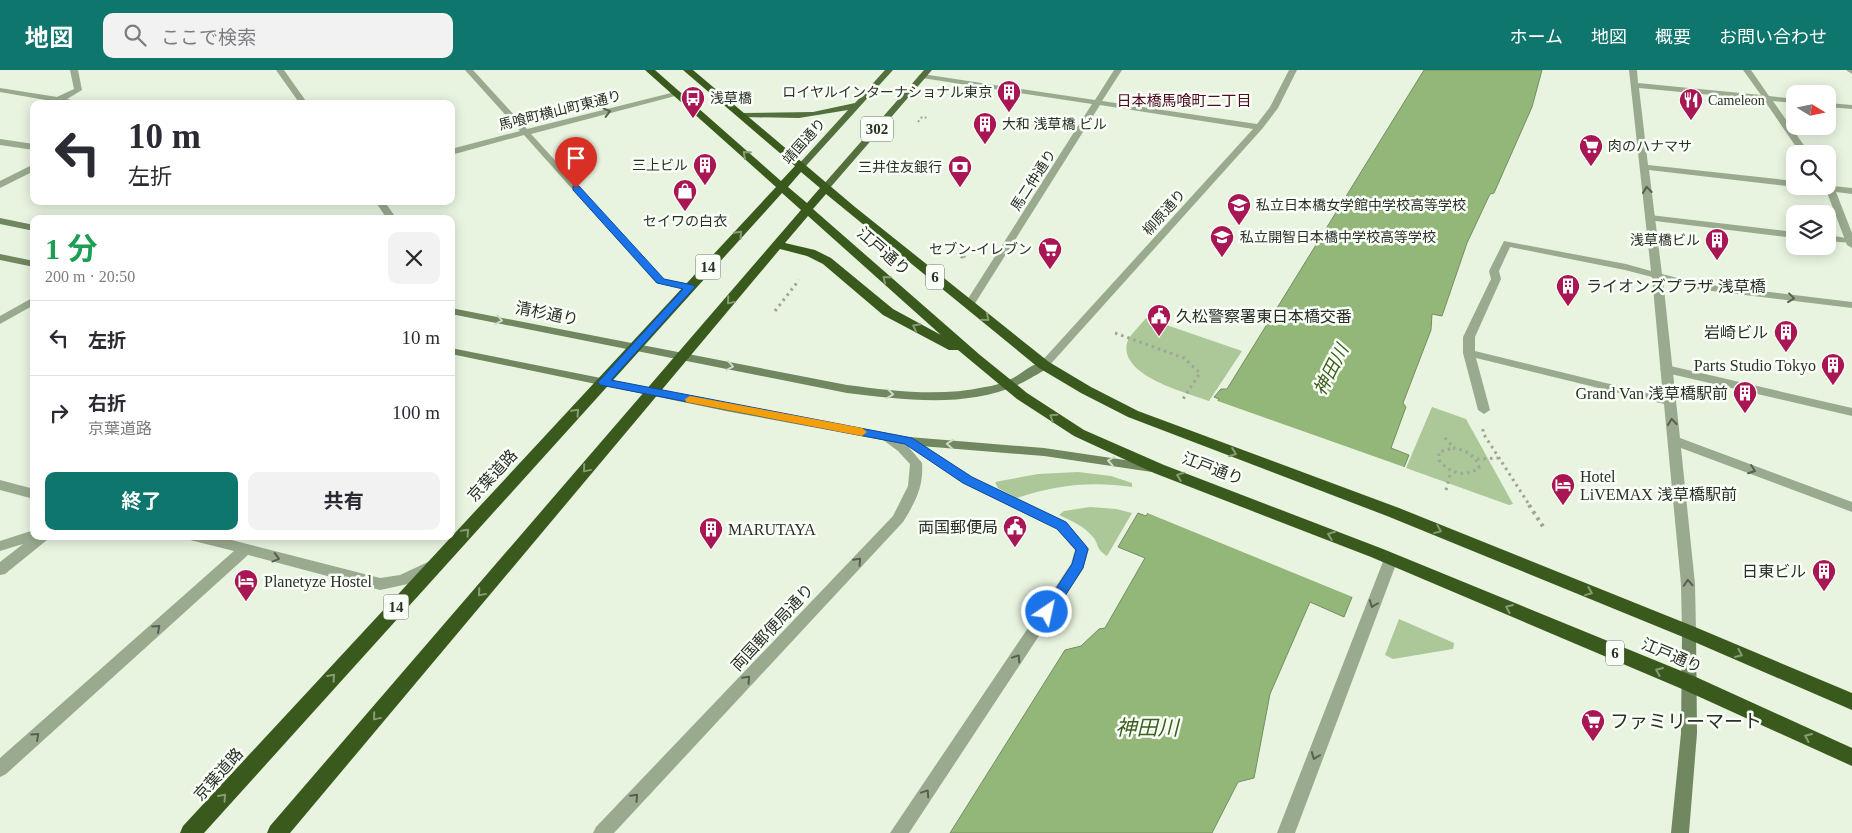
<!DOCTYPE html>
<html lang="ja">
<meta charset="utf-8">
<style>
:root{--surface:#fff;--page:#f2f2f3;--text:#2b2b33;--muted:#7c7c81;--line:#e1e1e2;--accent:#0f766e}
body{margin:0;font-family:"Times New Roman","Noto Sans JP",serif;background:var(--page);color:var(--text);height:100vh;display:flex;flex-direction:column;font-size:19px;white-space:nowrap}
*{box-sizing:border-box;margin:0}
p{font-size:16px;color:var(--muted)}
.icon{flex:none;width:28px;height:28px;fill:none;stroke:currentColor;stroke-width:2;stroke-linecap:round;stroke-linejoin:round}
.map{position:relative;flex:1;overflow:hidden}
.side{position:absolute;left:30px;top:145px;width:425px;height:325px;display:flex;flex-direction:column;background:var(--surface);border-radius:10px;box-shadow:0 2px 12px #0003}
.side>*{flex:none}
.hud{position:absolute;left:30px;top:30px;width:425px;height:105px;border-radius:10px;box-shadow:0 2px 12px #0003;background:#fff;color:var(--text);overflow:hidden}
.needle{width:32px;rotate:100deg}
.controls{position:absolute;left:1786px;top:15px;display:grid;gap:10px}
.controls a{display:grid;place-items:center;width:50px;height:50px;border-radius:10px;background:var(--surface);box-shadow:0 2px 12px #0003;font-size:25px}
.pin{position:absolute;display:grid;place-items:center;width:42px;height:42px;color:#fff;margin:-51px -21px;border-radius:50% 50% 50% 0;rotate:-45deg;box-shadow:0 0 5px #0007}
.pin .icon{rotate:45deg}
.me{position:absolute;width:55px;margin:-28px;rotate:34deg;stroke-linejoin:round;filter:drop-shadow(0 0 4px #0008)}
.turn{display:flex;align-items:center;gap:18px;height:105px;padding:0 15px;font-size:22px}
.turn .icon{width:65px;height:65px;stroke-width:2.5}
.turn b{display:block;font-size:35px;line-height:42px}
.round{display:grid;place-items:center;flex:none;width:52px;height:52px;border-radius:10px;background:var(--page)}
.headline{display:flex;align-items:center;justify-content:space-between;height:85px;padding:0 15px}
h1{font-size:30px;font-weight:700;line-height:38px;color:#1e9e55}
.button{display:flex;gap:10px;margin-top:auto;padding:10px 15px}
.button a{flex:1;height:58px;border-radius:10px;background:var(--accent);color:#fff;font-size:20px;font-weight:700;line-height:58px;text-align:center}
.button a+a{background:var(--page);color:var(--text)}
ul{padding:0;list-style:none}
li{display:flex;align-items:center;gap:15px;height:75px;padding:0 15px;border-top:1px solid var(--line)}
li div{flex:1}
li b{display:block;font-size:19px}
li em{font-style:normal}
header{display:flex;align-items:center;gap:30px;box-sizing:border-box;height:70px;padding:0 25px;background:var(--accent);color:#fff}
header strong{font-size:24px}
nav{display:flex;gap:28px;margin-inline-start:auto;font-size:18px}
.search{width:350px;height:45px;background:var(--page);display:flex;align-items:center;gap:12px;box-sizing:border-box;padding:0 18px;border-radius:10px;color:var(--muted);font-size:19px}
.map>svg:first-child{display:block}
.green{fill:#acc798}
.water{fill:#93b778;stroke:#748e60}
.pier{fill:#e8f4e0}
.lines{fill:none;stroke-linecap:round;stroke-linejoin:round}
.path-far2{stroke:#9da697;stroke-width:2;stroke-dasharray:2 2.5;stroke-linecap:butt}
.path-far1{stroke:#9da697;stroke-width:3;stroke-dasharray:2.5 4;stroke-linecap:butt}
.path{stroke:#9da697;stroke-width:4;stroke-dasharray:3 4.5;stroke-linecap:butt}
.lane{fill:#99aa8e;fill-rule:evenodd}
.street{fill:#99aa8e;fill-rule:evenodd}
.secondary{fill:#70875f;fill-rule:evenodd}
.primary{fill:#536f3d;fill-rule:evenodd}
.highway{fill:#3a5a1d;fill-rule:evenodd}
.oneway{stroke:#576051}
.oneway2{stroke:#869c74}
.oneway3{stroke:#d0dac9}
.route{fill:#1a73e8;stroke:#114b97}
.slow{fill:#f59e0b}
.labels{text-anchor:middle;stroke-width:5;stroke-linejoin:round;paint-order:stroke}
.far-poi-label{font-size:14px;fill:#2b2f28;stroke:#f9fef6;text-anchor:start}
.far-street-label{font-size:14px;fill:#2b2f28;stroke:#f9fef6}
.far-neighbourhood-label{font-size:15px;fill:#4f0b25;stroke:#f9fef6}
.shield{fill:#f9fef6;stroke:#696d66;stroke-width:1}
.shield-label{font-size:15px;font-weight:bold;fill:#2b2f28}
.street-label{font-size:16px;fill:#2b2f28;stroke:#f9fef6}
.poi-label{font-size:16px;fill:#2b2f28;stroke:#f9fef6;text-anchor:start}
.water-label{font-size:18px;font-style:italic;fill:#3d5e1d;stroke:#f9fef6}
.near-poi-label{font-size:19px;fill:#2b2f28;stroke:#f9fef6;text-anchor:start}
.near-water-label{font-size:21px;font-style:italic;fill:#3d5e1d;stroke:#f9fef6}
</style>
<header>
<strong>地図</strong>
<div class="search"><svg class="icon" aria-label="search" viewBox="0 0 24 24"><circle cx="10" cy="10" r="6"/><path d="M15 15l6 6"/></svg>ここで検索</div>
<nav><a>ホーム</a><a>地図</a><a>概要</a><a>お問い合わせ</a></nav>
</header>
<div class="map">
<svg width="1852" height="763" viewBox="0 0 1852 763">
<rect width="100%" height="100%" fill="#e8f4e0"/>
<!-- green -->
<path class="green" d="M1146,248L1242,281L1209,331C1187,323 1119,306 1127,273C1130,264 1141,255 1146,248Z
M1432,337L1466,349L1513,434L1509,435L1406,398Z
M1078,402L1111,406L1132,413V417C1092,411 1055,415 1017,428L998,418L995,412L1038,404Z
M1090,437L1116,439L1132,443L1107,486C1095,478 1100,476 1093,467C1084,456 1072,451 1059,445L1064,441Z
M1399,549L1454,573L1453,579L1393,589L1385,585Z"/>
<!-- water -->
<path class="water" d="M1424,0H1542L1532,37L1494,123L1490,124L1467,173L1442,246L1432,244L1431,260L1403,333L1406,337L1391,378L1409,385L1344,547L1310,532L1270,624L1254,708L1238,712L1212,763H950L1065,580L1081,576L1099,559L1105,558L1145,488L1118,477L1138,443L1146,446L1219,329L1214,327L1221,319H1227Z"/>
<!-- pier -->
<path class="pier" d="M1215,330L1407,398L1355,528L1145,442Z"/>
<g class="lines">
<!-- path-far2 -->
<path class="path-far2" d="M918,52L922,47L929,48
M957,183L962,188L966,186"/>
<!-- path-far1 -->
<path class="path-far1" d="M961,187H964
M775,241L799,210
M1115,263L1184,288L1200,303L1183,329
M1483,359V363L1530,436
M1445,368L1453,377
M1453,378C1465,380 1476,385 1479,398C1465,408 1449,403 1439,390V382Z
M1477,389L1498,388
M1446,420L1451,401"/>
<!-- path -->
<path class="path" d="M1529,435L1544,458"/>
<!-- lane -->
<path class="lane" d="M0,69L34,74V80L0,75Z
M1650,145L1795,162V168L1647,150L1645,148Z
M1828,165L1852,169V173L1828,171Z
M1666,295L1852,338V346L1662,302L1660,299Z"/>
<!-- street -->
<path class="street" d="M70,0H78L82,20L67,29L88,34H68L0,22V18L57,27L74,19Z
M276,0H284L308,34H300Z
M465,0H473L527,59L679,21V25L531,64L663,209L694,215L695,217L694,219L656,213L524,65L451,85V79L520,61Z
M1114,0H1122L1102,31L1257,54L1270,37L1289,0H1297L1278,38L1262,59L1048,297H1040L1038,295L1040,293L1253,59L1100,35L974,235L969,238L964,235L1092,34L922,8L918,6L922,4L1095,30Z
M1629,0H1637L1638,13L1761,25L1743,0H1751L1769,26L1795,29V33L1773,31L1810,84H1801L1764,30L1639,18L1648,95L1795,111V116H1797L1795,117L1649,100L1662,204L1697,213L1852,232V238L1696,219L1663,210L1680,368L1852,432V442L1681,378L1695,514L1696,562L1694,566L1689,568L1684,566L1682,562L1681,514L1664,334L1476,288L1490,340L1484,344L1478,340L1463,283V267L1491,209L1489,201L1504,171L1626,194L1651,201ZM1510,177L1625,200L1652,207L1663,327L1475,281V267L1501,209L1499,201Z
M1846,0H1852V4Z
M1828,33L1852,35V39L1828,37Z
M34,94V101L0,118V111Z
M1828,111L1833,116L1852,118V124L1836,122L1852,163V178L1847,175L1826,120L1809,116H1828Z
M375,131H384L397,149H387Z
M34,227V235L0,254V246Z
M885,363L905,374L903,371L905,368H913L972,407L1066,452L1089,479L1083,499L909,763H890L1071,494L1075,480L1056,458L962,413L907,375L922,393C924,416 915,433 903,452L614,763H593L596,757L893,446L908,416L910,394L898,381L879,367L881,364Z
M0,410L34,419V429L0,420Z
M34,460V466H49L47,470L5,504L0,505V492L23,474L0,481V471Z
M188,466H216L380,508L400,505L430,491L435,492L437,496L435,500L408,514L380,520L248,485L6,704L0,707V688L234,481L190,470Z
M1391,484L1396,485L1398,489L1295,763H1277L1384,489L1386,485Z"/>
<!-- secondary -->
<path class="secondary" d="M0,148L34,155V161L0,154Z
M0,184L34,191V197L0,190Z
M451,238L847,315C893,321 939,327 985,317C993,316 1002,313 1011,309C1021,305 1036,289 1048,293L1050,295C1045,301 1037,304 1031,308C977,340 906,330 847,323L451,244Z
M451,278L726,333L909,367L1044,378L1152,394L1156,395L1158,398L1156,401L1152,402L1044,386L909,375L726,341L451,284Z
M1689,556L1694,558L1696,562L1697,663L1689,763H1671L1681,663L1682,562L1684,558Z"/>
<!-- primary -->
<path class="primary" d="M885,0H893L804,98H798L797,96L848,40L799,48L741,47L737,45L741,43L813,42L855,33Z
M924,0H932L829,119H823V115Z"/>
<!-- highway -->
<path class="highway" d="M645,0H655L781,111L795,96L683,0H693L855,137L1049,292L1091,317L1138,341L1399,438L1695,557L1852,623V640L1683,567L1387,446L1128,347L1081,323L1039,298L826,124L813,139L980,285L1027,323L1084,360L1164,395L1383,479L1696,607L1852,678V696L1682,619L1371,487L1154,403L1074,366L1017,329L958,280H949L883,245L823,194L807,186L780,179L290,763H267L270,756L801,140L782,123L204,763H180L183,756L776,117ZM801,102L820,118L807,133L788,117ZM808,146L941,265L893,239L831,188L815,180L785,173Z"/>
</g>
<!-- one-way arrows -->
<defs><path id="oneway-chevron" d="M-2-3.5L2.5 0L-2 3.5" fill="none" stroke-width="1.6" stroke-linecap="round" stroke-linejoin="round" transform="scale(1.25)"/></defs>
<g class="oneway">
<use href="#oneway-chevron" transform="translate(607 42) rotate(-14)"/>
<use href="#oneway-chevron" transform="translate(1647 120) rotate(-96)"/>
<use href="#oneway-chevron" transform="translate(1791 228) rotate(7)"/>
<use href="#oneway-chevron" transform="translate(1672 352) rotate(-96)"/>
<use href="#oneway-chevron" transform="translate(1752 400) rotate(20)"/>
<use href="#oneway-chevron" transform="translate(276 488) rotate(15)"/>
<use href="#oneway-chevron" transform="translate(858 491) rotate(-47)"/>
<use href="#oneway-chevron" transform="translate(1688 513) rotate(-93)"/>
<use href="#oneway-chevron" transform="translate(1373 534) rotate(111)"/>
<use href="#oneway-chevron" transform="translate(157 558) rotate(-42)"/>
<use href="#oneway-chevron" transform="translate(1017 588) rotate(-56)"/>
<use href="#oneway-chevron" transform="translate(747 609) rotate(-47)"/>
<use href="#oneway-chevron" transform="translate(36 666) rotate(-42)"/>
<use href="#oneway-chevron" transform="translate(1315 686) rotate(111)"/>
<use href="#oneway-chevron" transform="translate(926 723) rotate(-56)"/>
<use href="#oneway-chevron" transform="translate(635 727) rotate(-47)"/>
</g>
<g class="oneway2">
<use href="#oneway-chevron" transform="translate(746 84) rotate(-139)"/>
<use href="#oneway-chevron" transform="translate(739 164) rotate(-47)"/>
<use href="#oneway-chevron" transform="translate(886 209) rotate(-139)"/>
<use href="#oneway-chevron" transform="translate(730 231) rotate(130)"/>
<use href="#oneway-chevron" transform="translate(986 248) rotate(39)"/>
<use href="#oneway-chevron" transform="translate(916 257) rotate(-152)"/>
<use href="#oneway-chevron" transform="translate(576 342) rotate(-47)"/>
<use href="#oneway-chevron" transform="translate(1053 347) rotate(-147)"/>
<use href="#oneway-chevron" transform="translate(1233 383) rotate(20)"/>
<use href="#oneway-chevron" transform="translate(586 399) rotate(130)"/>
<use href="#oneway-chevron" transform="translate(1180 406) rotate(-159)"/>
<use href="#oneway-chevron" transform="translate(1438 460) rotate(22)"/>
<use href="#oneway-chevron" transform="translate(466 462) rotate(-47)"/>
<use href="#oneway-chevron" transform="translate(1331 465) rotate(-159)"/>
<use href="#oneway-chevron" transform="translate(1589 522) rotate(22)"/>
<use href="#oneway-chevron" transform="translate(481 523) rotate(130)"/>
<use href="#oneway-chevron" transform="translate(1509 538) rotate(-157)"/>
<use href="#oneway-chevron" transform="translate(1739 584) rotate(23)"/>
<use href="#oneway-chevron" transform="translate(1659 601) rotate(-157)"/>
<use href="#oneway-chevron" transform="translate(332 607) rotate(-48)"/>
<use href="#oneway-chevron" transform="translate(376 647) rotate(130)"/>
<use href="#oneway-chevron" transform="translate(1808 667) rotate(-156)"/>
<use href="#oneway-chevron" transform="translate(223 727) rotate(-48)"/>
</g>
<g class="oneway3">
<use href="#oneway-chevron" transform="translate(499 250) rotate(11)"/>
<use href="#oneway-chevron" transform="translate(730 296) rotate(11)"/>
<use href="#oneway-chevron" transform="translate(890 324) rotate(6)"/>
<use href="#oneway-chevron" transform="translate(950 374) rotate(-176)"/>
<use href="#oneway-chevron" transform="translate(1111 391) rotate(-171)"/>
</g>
<!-- route -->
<path class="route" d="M573,116H579L664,209L693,215L695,217L611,310L912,368L972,407L1066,452L1086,476L1088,479L1083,498L1052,546L1047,547L1043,546L1041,542L1072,494L1076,480L1057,459L963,413L905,374L600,315L598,312L600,310L683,219L657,213L573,120Z"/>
<!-- slow -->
<path class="slow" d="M690,326L862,358L867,362L862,366L686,332L685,329Z"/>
<!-- icons -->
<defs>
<g id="building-pin" transform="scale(1.25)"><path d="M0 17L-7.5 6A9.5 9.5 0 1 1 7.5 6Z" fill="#a81753" stroke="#f9fef6"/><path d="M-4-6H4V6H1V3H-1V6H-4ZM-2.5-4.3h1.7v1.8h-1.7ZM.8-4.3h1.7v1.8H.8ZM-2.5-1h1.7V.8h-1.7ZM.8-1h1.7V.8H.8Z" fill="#fff"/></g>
<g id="bus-pin" transform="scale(1.25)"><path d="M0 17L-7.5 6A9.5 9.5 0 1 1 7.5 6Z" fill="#a81753" stroke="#f9fef6"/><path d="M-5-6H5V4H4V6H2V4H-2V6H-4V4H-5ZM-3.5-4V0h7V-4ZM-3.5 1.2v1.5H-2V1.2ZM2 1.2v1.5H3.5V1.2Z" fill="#fff"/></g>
<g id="restaurant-pin" transform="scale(1.25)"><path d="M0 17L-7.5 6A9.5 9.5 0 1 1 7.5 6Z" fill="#a81753" stroke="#f9fef6"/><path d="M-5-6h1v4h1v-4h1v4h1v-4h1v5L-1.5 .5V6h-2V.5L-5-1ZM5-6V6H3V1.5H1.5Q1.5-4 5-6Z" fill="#fff"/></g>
<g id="supermarket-pin" transform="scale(1.25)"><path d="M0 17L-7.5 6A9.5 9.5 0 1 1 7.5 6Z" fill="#a81753" stroke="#f9fef6"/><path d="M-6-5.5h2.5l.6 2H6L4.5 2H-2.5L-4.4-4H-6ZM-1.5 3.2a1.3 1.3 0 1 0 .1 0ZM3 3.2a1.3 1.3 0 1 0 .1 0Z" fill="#fff"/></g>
<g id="bank-pin" transform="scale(1.25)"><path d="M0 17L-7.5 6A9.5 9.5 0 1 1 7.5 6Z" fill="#a81753" stroke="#f9fef6"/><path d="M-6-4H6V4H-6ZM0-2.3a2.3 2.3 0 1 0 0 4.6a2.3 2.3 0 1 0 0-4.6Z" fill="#fff"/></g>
<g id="shop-pin" transform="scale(1.25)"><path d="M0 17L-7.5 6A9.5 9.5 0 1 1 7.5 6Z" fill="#a81753" stroke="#f9fef6"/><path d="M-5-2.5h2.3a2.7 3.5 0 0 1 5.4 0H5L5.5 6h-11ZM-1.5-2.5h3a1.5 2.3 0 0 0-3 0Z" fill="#fff"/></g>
<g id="school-pin" transform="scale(1.25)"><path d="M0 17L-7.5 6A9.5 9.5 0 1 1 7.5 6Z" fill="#a81753" stroke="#f9fef6"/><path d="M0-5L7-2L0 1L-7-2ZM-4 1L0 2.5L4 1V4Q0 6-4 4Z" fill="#fff"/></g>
<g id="civic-pin" transform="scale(1.25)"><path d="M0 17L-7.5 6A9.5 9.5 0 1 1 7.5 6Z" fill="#a81753" stroke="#f9fef6"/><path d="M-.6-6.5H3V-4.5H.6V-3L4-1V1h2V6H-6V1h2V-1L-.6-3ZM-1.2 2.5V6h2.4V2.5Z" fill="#fff"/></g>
<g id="hotel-pin" transform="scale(1.25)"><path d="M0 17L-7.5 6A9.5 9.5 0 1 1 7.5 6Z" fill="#a81753" stroke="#f9fef6"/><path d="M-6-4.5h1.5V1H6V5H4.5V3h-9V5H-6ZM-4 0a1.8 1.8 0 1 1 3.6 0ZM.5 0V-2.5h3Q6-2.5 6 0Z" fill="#fff"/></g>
</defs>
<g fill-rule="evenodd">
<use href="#building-pin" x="1009" y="22"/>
<use href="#bus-pin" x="693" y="28"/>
<use href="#restaurant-pin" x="1691" y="30"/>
<use href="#building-pin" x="985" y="54"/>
<use href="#supermarket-pin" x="1591" y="76"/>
<use href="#building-pin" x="705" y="95"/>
<use href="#bank-pin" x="960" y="97"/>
<use href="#shop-pin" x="685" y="121"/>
<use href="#school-pin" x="1239" y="135"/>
<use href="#school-pin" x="1222" y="167"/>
<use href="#building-pin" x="1717" y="170"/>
<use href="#supermarket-pin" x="1050" y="179"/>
<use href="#building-pin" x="1568" y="216"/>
<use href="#civic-pin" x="1159" y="246"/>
<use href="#building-pin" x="1786" y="262"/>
<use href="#building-pin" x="1833" y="295"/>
<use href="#building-pin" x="1745" y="323"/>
<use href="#hotel-pin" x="1563" y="415"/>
<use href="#civic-pin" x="1015" y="457"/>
<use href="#building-pin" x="711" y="459"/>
<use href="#building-pin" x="1824" y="501"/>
<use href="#hotel-pin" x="246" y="511"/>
<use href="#supermarket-pin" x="1593" y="651"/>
</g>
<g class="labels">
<!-- far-poi labels -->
<g class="far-poi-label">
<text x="992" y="27" text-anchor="end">ロイヤルインターナショナル東京</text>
<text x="710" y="33">浅草橋</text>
<text x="1708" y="35">Cameleon</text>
<text x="1002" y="59">大和 浅草橋 ビル</text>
<text x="1608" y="81">肉のハナマサ</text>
<text x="688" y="100" text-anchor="end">三上ビル</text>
<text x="942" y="102" text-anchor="end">三井住友銀行</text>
<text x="1256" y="140">私立日本橋女学館中学校高等学校</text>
<text x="685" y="156" text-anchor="middle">セイワの白衣</text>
<text x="1240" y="172">私立開智日本橋中学校高等学校</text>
<text x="1700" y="175" text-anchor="end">浅草橋ビル</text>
<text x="1032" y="184" text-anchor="end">セブン-イレブン</text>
</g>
<!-- far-street labels -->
<g class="far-street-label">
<text transform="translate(560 40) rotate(-14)" y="5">馬喰町横山町東通り</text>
<text transform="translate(804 71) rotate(-48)" y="5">靖国通り</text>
<text transform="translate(1033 110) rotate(-57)" y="5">馬二仲通り</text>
<text transform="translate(1164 142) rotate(-48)" y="5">柳原通り</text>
</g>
<!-- far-neighbourhood labels -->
<g class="far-neighbourhood-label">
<text x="1184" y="36">日本橋馬喰町二丁目</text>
</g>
<!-- shield labels -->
<g class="shield">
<rect x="861" y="46.5" width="32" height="25" rx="4"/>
<rect x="695.5" y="184.5" width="25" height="25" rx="4"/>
<rect x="926" y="194.5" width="18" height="25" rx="4"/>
<rect x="383.5" y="524.5" width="25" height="25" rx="4"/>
<rect x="1606" y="570.5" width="18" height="25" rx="4"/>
</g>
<g class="shield-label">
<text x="877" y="64">302</text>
<text x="708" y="202">14</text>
<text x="935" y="212">6</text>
<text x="396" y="542">14</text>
<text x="1615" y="588">6</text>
</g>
<!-- street labels -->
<g class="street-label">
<text transform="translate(884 181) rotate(41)" y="6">江戸通り</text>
<text transform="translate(547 243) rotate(11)" y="6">清杉通り</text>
<text transform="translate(1213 398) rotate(21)" y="6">江戸通り</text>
<text transform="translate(492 405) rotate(-47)" y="6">京葉道路</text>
<text transform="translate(772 557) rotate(-47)" y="6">両国郵便局通り</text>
<text transform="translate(1672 585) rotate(23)" y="6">江戸通り</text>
<text transform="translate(218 704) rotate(-48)" y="6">京葉道路</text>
</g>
<!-- poi labels -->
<g class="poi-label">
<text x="1586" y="222">ライオンズプラザ 浅草橋</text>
<text x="1176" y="252">久松警察署東日本橋交番</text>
<text x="1768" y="268" text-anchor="end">岩崎ビル</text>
<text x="1816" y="301" text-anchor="end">Parts Studio Tokyo</text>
<text x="1728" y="329" text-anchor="end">Grand Van 浅草橋駅前</text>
<text x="1580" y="412">Hotel<tspan x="1580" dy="18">LiVEMAX 浅草橋駅前</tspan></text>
<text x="998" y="463" text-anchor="end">両国郵便局</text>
<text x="728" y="465">MARUTAYA</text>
<text x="1806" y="507" text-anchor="end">日東ビル</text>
<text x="264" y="517">Planetyze Hostel</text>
</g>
<!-- water labels -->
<g class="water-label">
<text transform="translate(1331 300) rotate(-63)" y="6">神田川</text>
</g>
<!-- near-poi labels -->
<g class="near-poi-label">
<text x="1610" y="658">ファミリーマート</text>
</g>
<!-- near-water labels -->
<g class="near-water-label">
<text x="1147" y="665">神田川</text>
</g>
</g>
</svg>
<div class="controls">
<a><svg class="needle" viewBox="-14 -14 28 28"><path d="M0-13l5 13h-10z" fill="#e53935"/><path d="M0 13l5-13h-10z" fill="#7c7c81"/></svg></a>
<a><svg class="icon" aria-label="search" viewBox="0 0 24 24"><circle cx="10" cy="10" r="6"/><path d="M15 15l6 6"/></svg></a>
<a><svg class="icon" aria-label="layers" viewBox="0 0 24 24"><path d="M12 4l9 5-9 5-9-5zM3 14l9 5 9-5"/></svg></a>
</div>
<div class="pin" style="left:576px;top:118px;background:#d93025"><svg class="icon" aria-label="arrive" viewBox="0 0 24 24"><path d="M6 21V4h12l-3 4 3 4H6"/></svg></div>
<svg class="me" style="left:1047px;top:542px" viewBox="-20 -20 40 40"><circle r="17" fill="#1a73e8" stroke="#fff" stroke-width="3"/><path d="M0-11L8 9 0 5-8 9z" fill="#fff"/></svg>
<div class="hud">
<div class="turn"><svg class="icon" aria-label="left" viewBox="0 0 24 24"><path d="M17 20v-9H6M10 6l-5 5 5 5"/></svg><div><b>10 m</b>左折</div></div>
</div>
<section class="side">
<div class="headline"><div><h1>1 分</h1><p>200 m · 20:50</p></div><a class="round"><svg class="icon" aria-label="close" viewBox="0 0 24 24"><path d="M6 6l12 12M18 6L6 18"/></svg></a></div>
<ul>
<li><svg class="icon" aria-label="left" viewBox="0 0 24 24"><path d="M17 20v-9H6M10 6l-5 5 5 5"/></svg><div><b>左折</b></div><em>10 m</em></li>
<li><svg class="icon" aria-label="right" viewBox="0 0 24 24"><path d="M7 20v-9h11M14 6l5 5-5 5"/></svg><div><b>右折</b><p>京葉道路</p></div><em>100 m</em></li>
</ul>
<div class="button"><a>終了</a><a>共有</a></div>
</section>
</div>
